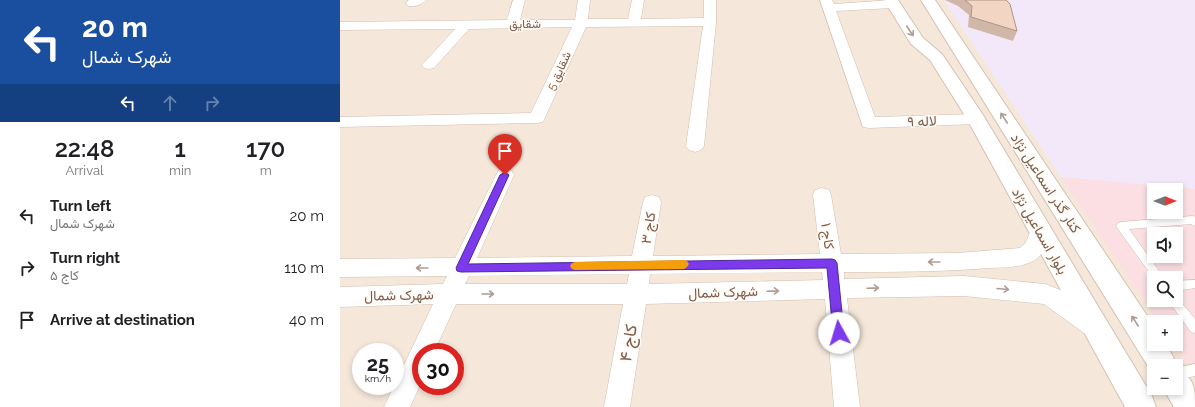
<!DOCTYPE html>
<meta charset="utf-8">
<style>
:root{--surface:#fff;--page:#f6f6f6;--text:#202124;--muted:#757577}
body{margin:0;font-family:Raleway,Vazirmatn,sans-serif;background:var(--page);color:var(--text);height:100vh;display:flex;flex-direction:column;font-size:15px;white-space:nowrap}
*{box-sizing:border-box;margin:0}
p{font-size:13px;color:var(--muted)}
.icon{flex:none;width:22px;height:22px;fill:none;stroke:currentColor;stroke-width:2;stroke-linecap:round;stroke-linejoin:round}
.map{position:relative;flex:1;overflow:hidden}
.details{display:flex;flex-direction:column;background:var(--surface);width:340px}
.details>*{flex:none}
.hud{background:#1a4fa0;color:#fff;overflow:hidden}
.needle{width:26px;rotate:90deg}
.controls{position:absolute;left:807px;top:183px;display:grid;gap:8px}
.controls a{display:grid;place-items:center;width:36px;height:36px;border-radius:0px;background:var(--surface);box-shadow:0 2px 6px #0003;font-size:20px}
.speed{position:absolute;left:12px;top:343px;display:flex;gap:8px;font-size:20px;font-weight:700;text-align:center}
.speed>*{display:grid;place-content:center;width:52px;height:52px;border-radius:50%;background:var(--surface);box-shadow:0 2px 6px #0003;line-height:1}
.speed small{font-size:10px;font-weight:400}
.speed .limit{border:6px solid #d22;background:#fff;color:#111}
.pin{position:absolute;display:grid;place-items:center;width:34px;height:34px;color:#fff;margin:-41px -17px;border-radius:50% 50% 50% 0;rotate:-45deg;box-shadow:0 0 4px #0007}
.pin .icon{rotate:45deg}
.me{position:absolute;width:44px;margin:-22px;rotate:354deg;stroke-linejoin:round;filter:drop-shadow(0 0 3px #0008)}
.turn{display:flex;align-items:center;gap:14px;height:84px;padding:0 16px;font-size:18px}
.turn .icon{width:52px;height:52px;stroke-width:2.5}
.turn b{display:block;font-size:28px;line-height:34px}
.lanes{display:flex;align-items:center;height:38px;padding:0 16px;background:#0003;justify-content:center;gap:20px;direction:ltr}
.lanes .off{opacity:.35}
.eta{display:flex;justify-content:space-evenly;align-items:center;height:68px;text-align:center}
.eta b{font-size:24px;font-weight:600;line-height:28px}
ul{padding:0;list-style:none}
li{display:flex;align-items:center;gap:12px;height:52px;padding:0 16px}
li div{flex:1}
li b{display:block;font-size:15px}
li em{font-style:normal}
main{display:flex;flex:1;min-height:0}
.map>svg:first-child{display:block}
.residential{fill:#f5e8da;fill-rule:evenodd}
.education{fill:#f3e8fa}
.medical{fill:#fbdfe3;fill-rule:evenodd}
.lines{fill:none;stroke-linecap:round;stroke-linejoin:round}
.lane-casing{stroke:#d1beb0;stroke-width:1}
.street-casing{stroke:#d1beb0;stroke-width:1}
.secondary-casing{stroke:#d6c0b0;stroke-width:2}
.lane{fill:#fff;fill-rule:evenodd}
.street{fill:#fff;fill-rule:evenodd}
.secondary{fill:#fff;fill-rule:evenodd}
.wall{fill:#d1b7a8}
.building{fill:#f3d5c3;stroke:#aa9588}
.oneway{stroke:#af9d94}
.route{fill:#7c3aed;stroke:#51269a}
.slow{fill:#f59e0b}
.labels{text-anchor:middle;stroke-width:3;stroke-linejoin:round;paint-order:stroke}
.far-street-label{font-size:12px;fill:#7a5c4d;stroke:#fffaf3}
.street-label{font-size:14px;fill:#7a5c4d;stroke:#fffaf3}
.near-street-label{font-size:17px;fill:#7a5c4d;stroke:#fffaf3}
</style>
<main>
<section class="details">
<div class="hud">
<div class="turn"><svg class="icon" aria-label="left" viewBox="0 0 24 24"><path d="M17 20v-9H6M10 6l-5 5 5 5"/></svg><div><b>20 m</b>شهرک شمال</div></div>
<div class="lanes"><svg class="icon" aria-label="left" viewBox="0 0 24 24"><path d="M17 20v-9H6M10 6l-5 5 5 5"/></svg><svg class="icon off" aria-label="ahead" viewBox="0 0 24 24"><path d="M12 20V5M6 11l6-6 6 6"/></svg><svg class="icon off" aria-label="right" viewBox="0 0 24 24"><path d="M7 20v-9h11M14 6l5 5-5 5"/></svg></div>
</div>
<div class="eta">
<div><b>22:48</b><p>Arrival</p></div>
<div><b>1</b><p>min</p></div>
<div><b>170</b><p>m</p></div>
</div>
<ul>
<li><svg class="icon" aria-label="left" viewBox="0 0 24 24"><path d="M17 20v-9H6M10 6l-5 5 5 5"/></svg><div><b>Turn left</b><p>شهرک شمال</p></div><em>20 m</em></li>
<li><svg class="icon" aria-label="right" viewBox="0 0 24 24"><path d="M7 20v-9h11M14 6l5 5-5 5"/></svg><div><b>Turn right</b><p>کاج ۵</p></div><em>110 m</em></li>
<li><svg class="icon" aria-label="arrive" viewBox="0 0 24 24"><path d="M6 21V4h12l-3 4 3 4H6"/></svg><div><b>Arrive at destination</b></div><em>40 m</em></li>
</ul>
</section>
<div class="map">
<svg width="855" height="407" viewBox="0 0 855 407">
<rect width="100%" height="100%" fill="#fdf6ec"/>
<!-- residential -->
<path class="residential" d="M0,0H855V407H0ZM814,190H836V212H814ZM814,234H836V256H814ZM814,278H836V300H814ZM814,322H836V344H814ZM21,352H55V386H21ZM81,352H115V386H81ZM814,366H836V388H814Z"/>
<!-- education -->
<path class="education" d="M604,0H855V189L721,177Z"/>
<!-- medical -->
<path class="medical" d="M721,177L855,189V375L834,344H836V322H819ZM814,190H836V212H814ZM814,234H836V256H814ZM814,278H836V300H814Z"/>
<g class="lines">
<!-- lane casing -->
<g class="lane-casing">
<path id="lane" d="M853,216L855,217V226L851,224L789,229L824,278H814V279L776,226L778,223L781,222Z
M855,280V288L836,291V281Z
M836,296L855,319V333L851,332L830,303L829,300H836Z
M855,364V376L836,380V368Z"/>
</g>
<!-- street casing -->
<g class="street-casing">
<path id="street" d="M69,0H86C82,5 74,7 68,6L66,3Z
M173,0H185L180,20H235L238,0H250L248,19H288L292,0H304L301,19L364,18V0H376V22L364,146L361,150L355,152L349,150L346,146L363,26L246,27L203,122L197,123L0,127V117L191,113L232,27L129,29L94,68L89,69L84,68L82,65L115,29L0,30V22L167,20Z
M480,0H492L494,4L552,0L556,1L558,4L556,7L552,8L496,11L535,117L636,114L642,115L644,119L642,123L636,124L529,128L523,127Z
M165,168L171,170L174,175L137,258L292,256L303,202L305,197L312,195L319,197L321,202L313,256L480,254L473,195L475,190L482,188L489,190L491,195L501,254L617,253L680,248L686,242L693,225L700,223L707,225L710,231C707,241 704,254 695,260C682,268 665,267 650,268C601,272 553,272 504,272V279L624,276L705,284L723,291L760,317L764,325L760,333L752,336L744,333L704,304L624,296L507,298L520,407H494L485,299L306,304L290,407H264L283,304H116L94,352H81V383L70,407H44L93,304L0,307V287L103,284L107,276L0,277V259L115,258L156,175L159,170ZM482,272L483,280L309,284L310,274ZM289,274L287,284H125L129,276Z"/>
</g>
<!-- secondary casing -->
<g class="secondary-casing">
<path id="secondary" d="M544,0H558L583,38L602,54L643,115L812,396L816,407H785L627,119L590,60L571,44Z
M581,0H595L814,326V344H826L838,366L837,370C855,378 855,388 855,407H834L823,388H836V366H814V376Z"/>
</g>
<!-- lane -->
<use href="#lane" class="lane"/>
<!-- street -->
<use href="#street" class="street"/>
<!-- secondary -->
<use href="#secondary" class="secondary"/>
</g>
<!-- wall -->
<path class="wall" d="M605,0H666L677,31L673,41L628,27L629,15L618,6Z"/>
<!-- building -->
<path class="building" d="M625,0H666L670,4L677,31L631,17L632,6Z"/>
<!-- one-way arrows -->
<defs><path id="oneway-shaft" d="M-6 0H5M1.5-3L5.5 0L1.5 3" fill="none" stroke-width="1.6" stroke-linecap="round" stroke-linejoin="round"/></defs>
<g class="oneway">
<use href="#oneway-shaft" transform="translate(570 31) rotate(57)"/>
<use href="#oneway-shaft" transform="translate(664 118) rotate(-123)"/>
<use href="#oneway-shaft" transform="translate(594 262) rotate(180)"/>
<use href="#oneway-shaft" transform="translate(82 268) rotate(180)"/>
<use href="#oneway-shaft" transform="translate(533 288) rotate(-2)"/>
<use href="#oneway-shaft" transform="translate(663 289) rotate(5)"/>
<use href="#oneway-shaft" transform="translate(433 291) rotate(-2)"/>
<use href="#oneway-shaft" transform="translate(148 294)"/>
<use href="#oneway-shaft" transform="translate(795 321) rotate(-123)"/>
</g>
<!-- route -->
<path class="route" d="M165,172L169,175L128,264L492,259L495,260L497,263L504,333L503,337L499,339L495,337L493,333L487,268L121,272L117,271L116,268L160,175Z"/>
<!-- slow -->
<path class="slow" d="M344,260L347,261L349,264L347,267L344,269L235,270L232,269L230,266L232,263L235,262Z"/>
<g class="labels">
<!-- far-street labels -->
<g class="far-street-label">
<text transform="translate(185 24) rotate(-1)" y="4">شقايق</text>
<text transform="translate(219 71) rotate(-65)" y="4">شقايق 5</text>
</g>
<!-- street labels -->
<g class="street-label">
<text transform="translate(582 121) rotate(-2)" y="5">لاله ۹</text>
<text transform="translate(706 183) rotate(57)" y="5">کنار گذر اسماعیل نژاد</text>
<text transform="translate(308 228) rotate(-81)" y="5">کاج ۳</text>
<text transform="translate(700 231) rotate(60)" y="5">بلوار اسماعیل نژاد</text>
<text transform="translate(488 236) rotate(82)" y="5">کاج ۱</text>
<text transform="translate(383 292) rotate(-2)" y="5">شهرک شمال</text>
<text transform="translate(59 295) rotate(-1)" y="5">شهرک شمال</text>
</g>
<!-- near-street labels -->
<g class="near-street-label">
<text transform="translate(288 343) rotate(-80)" y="6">کاج ۴</text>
</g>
</g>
</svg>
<div class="controls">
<a><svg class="needle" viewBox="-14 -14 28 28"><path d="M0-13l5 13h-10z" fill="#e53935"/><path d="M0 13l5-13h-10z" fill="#757577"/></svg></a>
<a><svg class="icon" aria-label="sound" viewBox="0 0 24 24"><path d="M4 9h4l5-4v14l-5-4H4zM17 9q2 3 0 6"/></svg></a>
<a><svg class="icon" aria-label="search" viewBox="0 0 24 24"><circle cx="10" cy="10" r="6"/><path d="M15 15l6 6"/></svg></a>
<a>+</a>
<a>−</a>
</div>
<div class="speed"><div>25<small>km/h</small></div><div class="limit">30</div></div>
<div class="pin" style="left:165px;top:175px;background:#d93025"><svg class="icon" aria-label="arrive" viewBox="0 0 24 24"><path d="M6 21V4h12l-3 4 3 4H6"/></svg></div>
<svg class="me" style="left:499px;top:333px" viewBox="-20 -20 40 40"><circle r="19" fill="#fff"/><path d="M0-13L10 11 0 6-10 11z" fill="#7c3aed"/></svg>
</div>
</main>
